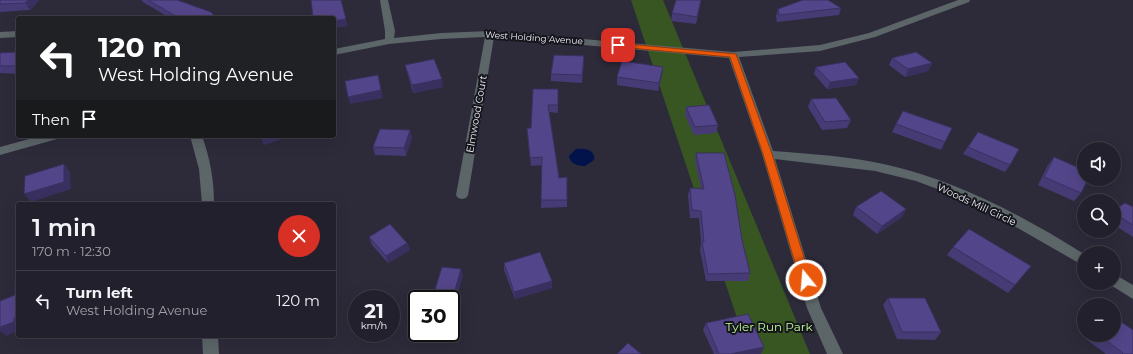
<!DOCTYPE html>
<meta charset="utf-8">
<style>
:root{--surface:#22202c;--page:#2e2d38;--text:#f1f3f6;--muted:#a2a3a9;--line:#3f3e48}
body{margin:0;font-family:Montserrat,sans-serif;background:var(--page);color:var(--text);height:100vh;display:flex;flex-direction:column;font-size:15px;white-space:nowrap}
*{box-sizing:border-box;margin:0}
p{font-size:13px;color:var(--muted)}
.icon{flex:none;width:22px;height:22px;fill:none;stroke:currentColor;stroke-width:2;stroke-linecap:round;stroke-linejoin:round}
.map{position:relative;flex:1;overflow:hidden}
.side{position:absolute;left:16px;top:202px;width:320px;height:136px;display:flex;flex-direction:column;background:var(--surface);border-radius:4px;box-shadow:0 4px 16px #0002,0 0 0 1px var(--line)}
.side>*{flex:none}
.top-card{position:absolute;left:16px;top:16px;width:320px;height:122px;border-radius:4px;box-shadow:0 4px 16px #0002,0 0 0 1px var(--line);background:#202124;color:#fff;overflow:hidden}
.tools{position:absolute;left:1077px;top:142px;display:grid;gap:8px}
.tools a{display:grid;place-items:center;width:44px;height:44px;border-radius:50%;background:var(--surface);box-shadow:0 4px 16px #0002,0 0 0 1px var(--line);font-size:20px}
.speed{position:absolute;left:348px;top:290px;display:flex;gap:8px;font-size:20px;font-weight:700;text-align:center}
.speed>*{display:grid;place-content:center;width:52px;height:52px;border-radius:50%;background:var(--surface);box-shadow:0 4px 16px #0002,0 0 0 1px var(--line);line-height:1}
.speed small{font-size:10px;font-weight:400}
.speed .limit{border:2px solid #111;border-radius:6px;background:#fff;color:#111}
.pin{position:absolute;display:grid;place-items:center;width:34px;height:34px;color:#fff;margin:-17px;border-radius:8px;box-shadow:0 2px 6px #0006}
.me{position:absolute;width:44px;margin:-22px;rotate:343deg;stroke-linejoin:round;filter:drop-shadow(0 0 3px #0008)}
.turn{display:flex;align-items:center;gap:14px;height:84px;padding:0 16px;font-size:18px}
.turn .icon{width:52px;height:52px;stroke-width:2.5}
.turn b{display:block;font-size:28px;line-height:34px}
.then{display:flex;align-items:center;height:38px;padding:0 16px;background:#0003;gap:8px;font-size:15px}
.round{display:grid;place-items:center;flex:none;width:42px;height:42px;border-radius:21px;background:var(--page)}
.overview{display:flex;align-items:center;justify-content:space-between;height:68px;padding:0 16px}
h1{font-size:24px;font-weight:600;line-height:30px}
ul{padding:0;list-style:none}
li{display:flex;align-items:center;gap:12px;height:60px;padding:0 16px;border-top:1px solid var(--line)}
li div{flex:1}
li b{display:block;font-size:15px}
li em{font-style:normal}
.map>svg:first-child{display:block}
.green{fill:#375621}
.water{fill:#02124b}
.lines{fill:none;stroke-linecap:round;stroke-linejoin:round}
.street{fill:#5c6568;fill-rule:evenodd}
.wall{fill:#473b76}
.shaded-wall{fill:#3a3060}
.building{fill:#534589;stroke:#3a3060}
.route{fill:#ea580c;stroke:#983908}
.labels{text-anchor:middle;stroke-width:4;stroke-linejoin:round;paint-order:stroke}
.far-street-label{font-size:9px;fill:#f1f0fb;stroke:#15151c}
.street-label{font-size:10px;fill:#f1f0fb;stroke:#15151c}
.near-park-label{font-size:12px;fill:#bdf897;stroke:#15151c}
</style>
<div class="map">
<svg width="1133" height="354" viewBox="0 0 1133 354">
<rect width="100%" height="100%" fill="#2d2b3a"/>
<!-- green -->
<path class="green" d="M631,0H663L810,354H749Z"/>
<!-- water -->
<path class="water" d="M576,149C585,148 596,150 594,160L585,166C578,166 570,164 569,156Z"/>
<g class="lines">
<!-- street -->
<path class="street" d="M380,0H388L395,31L394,38L441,33L490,31L733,52L820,45L869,33L958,0H970L969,2L875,37L820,51L739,57L773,151C811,154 850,156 888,165C958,181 1023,216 1084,254V266L988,211L940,190L916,181L875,171L775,159L821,308L843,354H827L807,308L762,154L729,58L494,37L468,195L466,198L462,199L458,198L456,195L485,37L441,39L389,44L334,55V49L385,39V31Z
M18,31V37L0,38V32Z
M40,136H59L57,139L0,155V147Z
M190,136H202C210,158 214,180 214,204H202L199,169Z
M1114,274L1133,285V299L1109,284V283H1114Z
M202,336H218L219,354H203Z"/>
</g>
<!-- wall -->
<path class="wall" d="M0,0H39L30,10L0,12Z
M141,0H177L216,18H170L143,2Z
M700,7L696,24L671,21L672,13Z
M841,8L839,15L777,22L776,16L778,9Z
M18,52V74L0,73V53Z
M584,56V63L582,83L551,81V74Z
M892,58L932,63L928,71L905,77L889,65Z
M405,65L443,87L413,93Z
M816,67L859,78L856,85L827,89L814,74Z
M662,75L658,91L617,85V77Z
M558,89V113L549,112L559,178L567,177V207L541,208L542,165L531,166L527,128H531Z
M811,99L851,120L847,128L822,130L808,107Z
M686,107L718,125L716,133L694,135L685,115Z
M896,124L945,142L941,150L892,132Z
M978,132L1010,165L1005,172L963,154Z
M412,138L406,156L375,155L373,147Z
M696,153L742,240L750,273L748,281H706L700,250L701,242L699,218H690L688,195L690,188H701L695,161Z
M1054,157L1081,193L1074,201L1038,185L1048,165Z
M856,207L906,209L902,217L877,234L853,215Z
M1133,207V237L1114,225V210Z
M369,237L407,243L410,250L388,263L372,245Z
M953,247L1015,285L1008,293L947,255Z
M504,263L552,281V288L515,299L504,270Z
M888,298L941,332L935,340L897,339L883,305Z
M706,323L761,354H714L703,330Z
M1090,335H1114L1133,354H1106L1086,339Z"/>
<!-- shaded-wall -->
<path class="shaded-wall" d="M28,0H39L30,10L25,3Z
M341,0L348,26L334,28V21Z
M584,56V63L582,83V75Z
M932,63L928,71L905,77L908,69Z
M663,67L662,75L658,91L659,83Z
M378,75L383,98L350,104L348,97Z
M859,78L856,85L827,89L830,82Z
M442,79L443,87L413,93L412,85Z
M410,130L412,138L406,156L404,148Z
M263,136H291L264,145L260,137Z
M64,164L70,172L71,189L31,202L24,194Z
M906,209L902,217L877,234L882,226Z
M407,243L410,250L388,263L386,256Z
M461,269L463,276L452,312L451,304Z
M552,281V288L515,299L514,292Z
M18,317V331L6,336L0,331V327L14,318Z
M764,347L761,354H730Z"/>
<!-- building -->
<path class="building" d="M0,0H28L25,3L0,4Z
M148,0H177L211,12L216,18H179Z
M311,0H341L346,19L334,21V18H313Z
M676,0H701L697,17L672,13Z
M803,0H828L841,8L779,15L778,9Z
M18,52V66H0V53Z
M916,52L932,63L908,69L892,58Z
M554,55L584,56L582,75L551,74Z
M434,59L442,79L412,85L405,65Z
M622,61L663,67L659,83L617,77Z
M845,62L859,78L830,82L816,67Z
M378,75L381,90L348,97L345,81Z
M533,89H558V105H548L559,178L567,177V200H541L542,157L530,158L527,128H531Z
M836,98L851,120L825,122L811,99Z
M709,105L718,125L695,127L686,107Z
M903,111L952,128L945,142L896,124Z
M380,129L410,130L404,148L373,147Z
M978,132L1019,149L1010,165L968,147Z
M696,153H724L735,195L742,240L750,273L708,274L702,242H704L701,211L692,210L690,188L704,189Z
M1054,157L1084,170V179H1088L1081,193L1044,177Z
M64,164V182L24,194L25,176Z
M881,191L906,209L882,226L856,207Z
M1125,203L1133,207V225L1114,213V210Z
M390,224L407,243L386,256L369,237Z
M969,229L1031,266L1015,285L953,247Z
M540,252L552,281L514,292L504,263Z
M442,267L461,269L451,304V299H432Z
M18,281V317L14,318V322L0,327V301L15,295V282Z
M888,298H925L941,332H902Z
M748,314L764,347L730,354H719L706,323Z
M1114,317L1133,330V354H1122L1123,353L1099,335H1114Z
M628,343L641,354H617Z"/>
<!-- route -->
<path class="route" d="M616,43L736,54L772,154L811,280L810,283L806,284L802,283L800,280L763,154L730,57L618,47L615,45Z"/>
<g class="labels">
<!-- far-street labels -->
<g class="far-street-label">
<text transform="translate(534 38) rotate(4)" y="3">West Holding Avenue</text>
</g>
<!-- street labels -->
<g class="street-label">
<text transform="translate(476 114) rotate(-80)" y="4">Elmwood Court</text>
<text transform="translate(977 204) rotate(25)" y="4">Woods Mill Circle</text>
</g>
<!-- near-park labels -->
<g class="near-park-label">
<text x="769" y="331">Tyler Run Park</text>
</g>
</g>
</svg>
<div class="tools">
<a><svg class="icon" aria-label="sound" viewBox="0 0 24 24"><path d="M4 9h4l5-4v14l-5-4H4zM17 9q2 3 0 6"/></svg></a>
<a><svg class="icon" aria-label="search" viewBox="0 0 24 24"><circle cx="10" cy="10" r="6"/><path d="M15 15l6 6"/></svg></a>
<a>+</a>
<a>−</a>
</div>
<div class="speed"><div>21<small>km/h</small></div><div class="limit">30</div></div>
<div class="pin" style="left:618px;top:45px;background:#d93025"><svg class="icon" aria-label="arrive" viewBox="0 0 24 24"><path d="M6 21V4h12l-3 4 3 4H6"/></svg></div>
<svg class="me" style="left:806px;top:280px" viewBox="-20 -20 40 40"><circle r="17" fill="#ea580c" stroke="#fff" stroke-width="3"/><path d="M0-11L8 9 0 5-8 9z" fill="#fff"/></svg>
<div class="top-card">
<div class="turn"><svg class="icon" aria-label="left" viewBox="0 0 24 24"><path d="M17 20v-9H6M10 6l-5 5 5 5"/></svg><div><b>120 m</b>West Holding Avenue</div></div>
<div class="then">Then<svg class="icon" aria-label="arrive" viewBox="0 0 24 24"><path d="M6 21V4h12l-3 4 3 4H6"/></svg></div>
</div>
<section class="side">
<div class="overview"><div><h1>1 min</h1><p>170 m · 12:30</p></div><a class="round" style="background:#d93025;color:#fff"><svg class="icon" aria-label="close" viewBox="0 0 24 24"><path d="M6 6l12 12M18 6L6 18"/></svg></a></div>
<ul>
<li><svg class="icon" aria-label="left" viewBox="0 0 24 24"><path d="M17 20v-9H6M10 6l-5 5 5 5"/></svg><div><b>Turn left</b><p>West Holding Avenue</p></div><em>120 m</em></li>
</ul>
</section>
</div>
